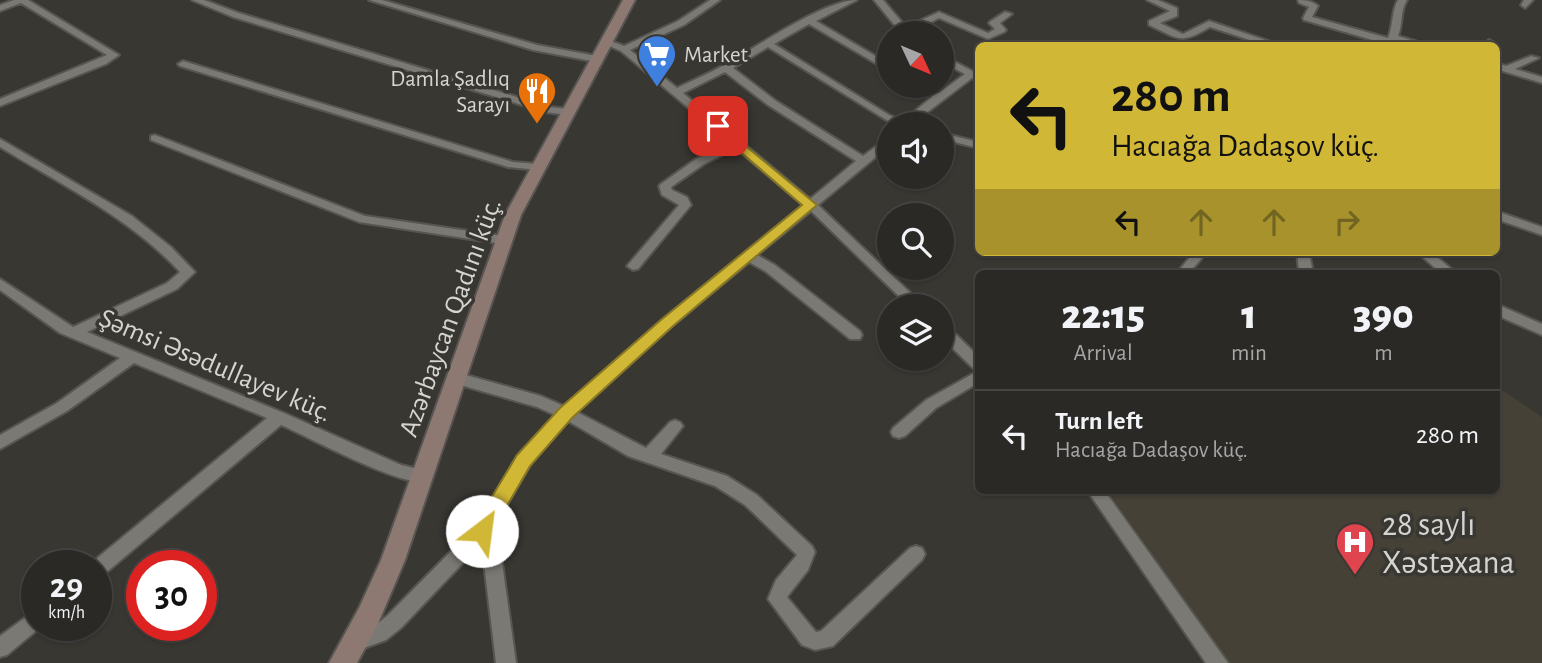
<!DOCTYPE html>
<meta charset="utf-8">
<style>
:root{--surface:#2b2926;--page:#33312e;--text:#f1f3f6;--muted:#a6a6a7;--line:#474543}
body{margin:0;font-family:"Alegreya Sans",sans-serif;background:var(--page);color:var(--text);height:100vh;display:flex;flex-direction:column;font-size:26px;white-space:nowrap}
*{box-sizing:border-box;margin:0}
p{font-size:23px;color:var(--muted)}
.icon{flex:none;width:38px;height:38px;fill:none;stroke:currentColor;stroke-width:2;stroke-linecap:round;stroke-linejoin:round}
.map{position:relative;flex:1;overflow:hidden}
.details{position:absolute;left:975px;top:270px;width:525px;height:224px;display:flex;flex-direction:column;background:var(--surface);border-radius:10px;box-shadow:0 2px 5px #0004,0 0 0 2px var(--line)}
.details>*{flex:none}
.top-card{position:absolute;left:975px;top:42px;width:525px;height:214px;border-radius:10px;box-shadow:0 2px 5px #0004,0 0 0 2px var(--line);background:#d1b736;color:#111;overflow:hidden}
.needle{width:46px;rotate:134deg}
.buttons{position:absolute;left:877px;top:21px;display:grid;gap:14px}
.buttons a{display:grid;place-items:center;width:77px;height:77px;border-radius:50%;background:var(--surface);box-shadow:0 2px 5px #0004,0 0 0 2px var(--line);font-size:35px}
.speed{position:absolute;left:21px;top:550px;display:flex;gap:14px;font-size:35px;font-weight:700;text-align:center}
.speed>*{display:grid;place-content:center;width:91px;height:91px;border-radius:50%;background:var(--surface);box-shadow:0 2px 5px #0004,0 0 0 2px var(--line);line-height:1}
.speed small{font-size:18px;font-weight:400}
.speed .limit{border:10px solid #d22;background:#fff;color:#111}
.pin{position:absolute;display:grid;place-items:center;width:60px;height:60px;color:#fff;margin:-30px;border-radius:14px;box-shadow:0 4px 10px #0006}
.me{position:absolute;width:77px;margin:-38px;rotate:30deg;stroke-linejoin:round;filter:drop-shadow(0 0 5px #0008)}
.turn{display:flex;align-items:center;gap:24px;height:147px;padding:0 21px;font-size:32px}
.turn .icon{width:91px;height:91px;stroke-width:2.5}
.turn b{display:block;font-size:49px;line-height:60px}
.lanes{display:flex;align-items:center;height:66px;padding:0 21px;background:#0003;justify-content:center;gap:35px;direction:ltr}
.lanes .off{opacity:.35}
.eta{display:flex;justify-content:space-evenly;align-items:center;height:119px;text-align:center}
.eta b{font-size:42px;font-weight:800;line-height:49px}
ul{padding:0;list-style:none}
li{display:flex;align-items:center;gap:21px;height:91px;padding:0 21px;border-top:2px solid var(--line)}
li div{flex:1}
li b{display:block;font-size:26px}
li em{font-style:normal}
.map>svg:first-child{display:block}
.built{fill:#454136}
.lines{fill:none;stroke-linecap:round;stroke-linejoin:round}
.street-casing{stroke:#565551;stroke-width:4}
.secondary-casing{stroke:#565551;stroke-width:4}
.street{fill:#7b7973;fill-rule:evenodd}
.secondary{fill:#8e7872;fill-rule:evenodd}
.route{fill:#d1b736;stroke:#887723;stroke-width:2}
.labels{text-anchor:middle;stroke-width:7;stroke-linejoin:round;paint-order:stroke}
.far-poi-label{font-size:23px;fill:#d5d4d1;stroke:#393732;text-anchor:start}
.street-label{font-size:28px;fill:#d5d4d1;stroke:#393732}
.near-poi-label{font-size:33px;fill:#d5d4d1;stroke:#393732;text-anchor:start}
</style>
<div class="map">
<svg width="1542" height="663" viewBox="0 0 1542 663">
<rect width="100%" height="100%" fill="#393732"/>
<!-- built -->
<path class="built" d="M1496,386L1542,417V663H1230L1107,490H1496Z"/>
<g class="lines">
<!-- street casing -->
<g class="street-casing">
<path id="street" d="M14,0H28L119,55L106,64L0,106V99L107,55L21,3L0,11V5Z
M192,0H204L239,13L550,107L568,109L573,112L568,115L545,112L233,17Z
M369,0H382L537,45L597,56L602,59L597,62L533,50Z
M710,0H720L684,25L630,50L677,88C693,80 710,73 726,64C757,47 824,0 857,0L816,21L889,64V71L809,24L774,44L889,115L903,121L932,97L915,86H927L939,93L965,74L942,62V55L978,74V80L972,78L912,124H893L768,47L733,68L776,101L863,156L889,137V146L818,205L924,306H909L811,211L757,255L775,265L860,331L862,335L860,339H850L765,271L749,262L672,326L577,412L646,448L670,422L675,420L680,422L683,426L680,430L661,454L727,476L757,495L812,546L815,552L808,570L787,597L816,632L821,631L910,548L916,546L922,548L925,554L922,560L833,646L815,650L802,645L768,599L776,580L797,555L745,505L715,486L628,456L568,421L530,465L491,532L501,555L516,663H496L483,555L479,546L401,628L386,640L356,651L349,649L346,642L349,635L373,627L387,616L476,526L518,455L555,415L537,407L450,382L448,378L450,374L455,372L541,396L564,406L662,320L803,205L736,148L704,164L671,187L672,190L687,197L691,205L638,269L633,270L627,266L679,205L662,195L659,186L661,184L696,159L730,143L621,51L600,42L605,39L624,46L678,21ZM725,72L768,105L856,161L810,199L683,93Z
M874,0H883L906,27L939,12L988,33L995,29L989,23L991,21L1005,12L1012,14L1000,23L1006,30L1004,32L988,39L939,18L910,33H901Z
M1147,0H1158L1177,8V16L1160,23L1183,34L1209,21L1283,46H1268L1210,27C1180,45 1179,39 1149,25V21L1170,11Z
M1298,0C1306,0 1313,1 1318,6L1312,17L1388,38C1393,27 1392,8 1398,0H1407C1400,10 1403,24 1398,36L1431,46H1414L1397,41L1395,46H1385L1386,44L1304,20L1303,18L1309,7L1299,3Z
M1524,0H1533L1525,8L1521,5Z
M1489,40L1494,43L1492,46H1483Z
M1531,56L1539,58L1515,69L1542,77V83L1496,69V63L1506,66Z
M183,61L513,162L538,164L544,167L538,170L508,167L180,66L178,64Z
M942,133L978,142V148L942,139Z
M155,135L365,216L503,236L509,240L503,244L359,222L151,140V136Z
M0,139L132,216L171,247L195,272L177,289L87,332L284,413L401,465L427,471L429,476L427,481C404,489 307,436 281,425L102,576L96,578V565L90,564L267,418L134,363L67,411L0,449V435L57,403L120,358L60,333L0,290V279L73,327L167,283L180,272C130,218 62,185 0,147Z
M1496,211L1542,227V235L1496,219Z
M1194,252H1207L1189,273H1177Z
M1297,252H1309L1313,273H1299Z
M1417,252H1431L1456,273H1441Z
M1496,304L1542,324V335L1496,315Z
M942,325L947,326L978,356V369L973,368L942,338Z
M978,371V383L936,408L905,436L899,438L893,436L891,432L893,428L926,400Z
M1087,490H1104L1228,663H1206Z
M37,609V625H43L7,655L0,657V636Z"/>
</g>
<!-- secondary casing -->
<g class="secondary-casing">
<path id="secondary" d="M623,0H635L521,215L405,560L377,626L357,663H329L359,608L381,560L505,215Z"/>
</g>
<!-- street -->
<use href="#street" class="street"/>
<!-- secondary -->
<use href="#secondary" class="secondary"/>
</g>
<!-- route -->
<path class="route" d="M718,123L817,205L673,326L572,418L530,466L489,537L482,540L475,537L473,531L475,525L517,455L560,408L662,319L802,205L714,129L712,126Z"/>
<!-- icons -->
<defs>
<g id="supermarket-pin" transform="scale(2.0125)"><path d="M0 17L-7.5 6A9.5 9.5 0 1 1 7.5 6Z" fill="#3f7fe0" stroke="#393732"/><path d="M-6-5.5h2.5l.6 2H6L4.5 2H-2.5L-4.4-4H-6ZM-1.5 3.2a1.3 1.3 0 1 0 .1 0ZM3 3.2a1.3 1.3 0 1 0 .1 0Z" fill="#fff"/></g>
<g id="restaurant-pin" transform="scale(2.0125)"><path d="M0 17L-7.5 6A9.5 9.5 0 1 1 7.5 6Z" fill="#e8710a" stroke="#393732"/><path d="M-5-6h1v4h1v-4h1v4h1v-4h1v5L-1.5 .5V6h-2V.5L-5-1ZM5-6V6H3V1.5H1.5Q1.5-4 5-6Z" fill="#fff"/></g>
<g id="hospital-pin" transform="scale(2.0125)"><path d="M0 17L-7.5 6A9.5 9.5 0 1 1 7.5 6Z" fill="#e0444e" stroke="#393732"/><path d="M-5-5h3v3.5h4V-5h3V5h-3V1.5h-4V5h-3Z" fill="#fff"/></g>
</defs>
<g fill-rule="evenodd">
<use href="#supermarket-pin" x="657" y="54"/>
<use href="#restaurant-pin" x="537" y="91"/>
<use href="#hospital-pin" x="1355" y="542"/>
</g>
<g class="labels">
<!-- far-poi labels -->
<g class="far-poi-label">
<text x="684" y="62">Market</text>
<text x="510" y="86" text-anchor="end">Damla Şadlıq<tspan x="510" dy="26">Sarayı</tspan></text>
</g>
<!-- street labels -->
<g class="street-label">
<text transform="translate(449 317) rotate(-70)" y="10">Azərbaycan Qadını küç.</text>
<text transform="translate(216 364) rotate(23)" y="10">Şəmsi Əsədullayev küç.</text>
</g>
<!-- near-poi labels -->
<g class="near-poi-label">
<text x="1382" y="535">28 saylı<tspan x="1382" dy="38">Xəstəxana</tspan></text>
</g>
</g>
</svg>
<div class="buttons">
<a><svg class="needle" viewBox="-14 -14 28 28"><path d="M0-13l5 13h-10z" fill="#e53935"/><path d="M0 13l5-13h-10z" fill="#a6a6a7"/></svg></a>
<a><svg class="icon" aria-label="sound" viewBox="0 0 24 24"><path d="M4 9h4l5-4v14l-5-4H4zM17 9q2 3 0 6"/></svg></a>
<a><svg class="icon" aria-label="search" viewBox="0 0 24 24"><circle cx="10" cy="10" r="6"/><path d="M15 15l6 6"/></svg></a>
<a><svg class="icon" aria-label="layers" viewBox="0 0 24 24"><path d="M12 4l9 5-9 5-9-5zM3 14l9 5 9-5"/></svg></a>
</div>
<div class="speed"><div>29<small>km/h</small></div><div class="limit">30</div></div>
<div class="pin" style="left:718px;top:126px;background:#d93025"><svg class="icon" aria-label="arrive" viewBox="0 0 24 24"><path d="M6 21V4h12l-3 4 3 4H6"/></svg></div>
<svg class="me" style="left:482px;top:531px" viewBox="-20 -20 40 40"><circle r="19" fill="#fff"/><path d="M0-13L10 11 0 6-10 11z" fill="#d1b736"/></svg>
<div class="top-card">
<div class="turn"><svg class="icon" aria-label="left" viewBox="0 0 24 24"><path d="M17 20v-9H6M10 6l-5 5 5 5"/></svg><div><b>280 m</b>Hacıağa Dadaşov küç.</div></div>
<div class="lanes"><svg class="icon" aria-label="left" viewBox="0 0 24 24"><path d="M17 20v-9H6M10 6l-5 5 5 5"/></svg><svg class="icon off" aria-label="ahead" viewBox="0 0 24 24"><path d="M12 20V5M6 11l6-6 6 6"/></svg><svg class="icon off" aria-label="ahead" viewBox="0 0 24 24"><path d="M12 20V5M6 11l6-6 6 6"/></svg><svg class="icon off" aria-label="right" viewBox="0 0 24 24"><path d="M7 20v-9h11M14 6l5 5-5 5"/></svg></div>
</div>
<section class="details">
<div class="eta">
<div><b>22:15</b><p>Arrival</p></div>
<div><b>1</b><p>min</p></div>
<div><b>390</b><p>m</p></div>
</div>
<ul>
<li><svg class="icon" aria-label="left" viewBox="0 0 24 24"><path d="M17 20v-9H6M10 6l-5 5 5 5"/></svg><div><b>Turn left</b><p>Hacıağa Dadaşov küç.</p></div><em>280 m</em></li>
</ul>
</section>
</div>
